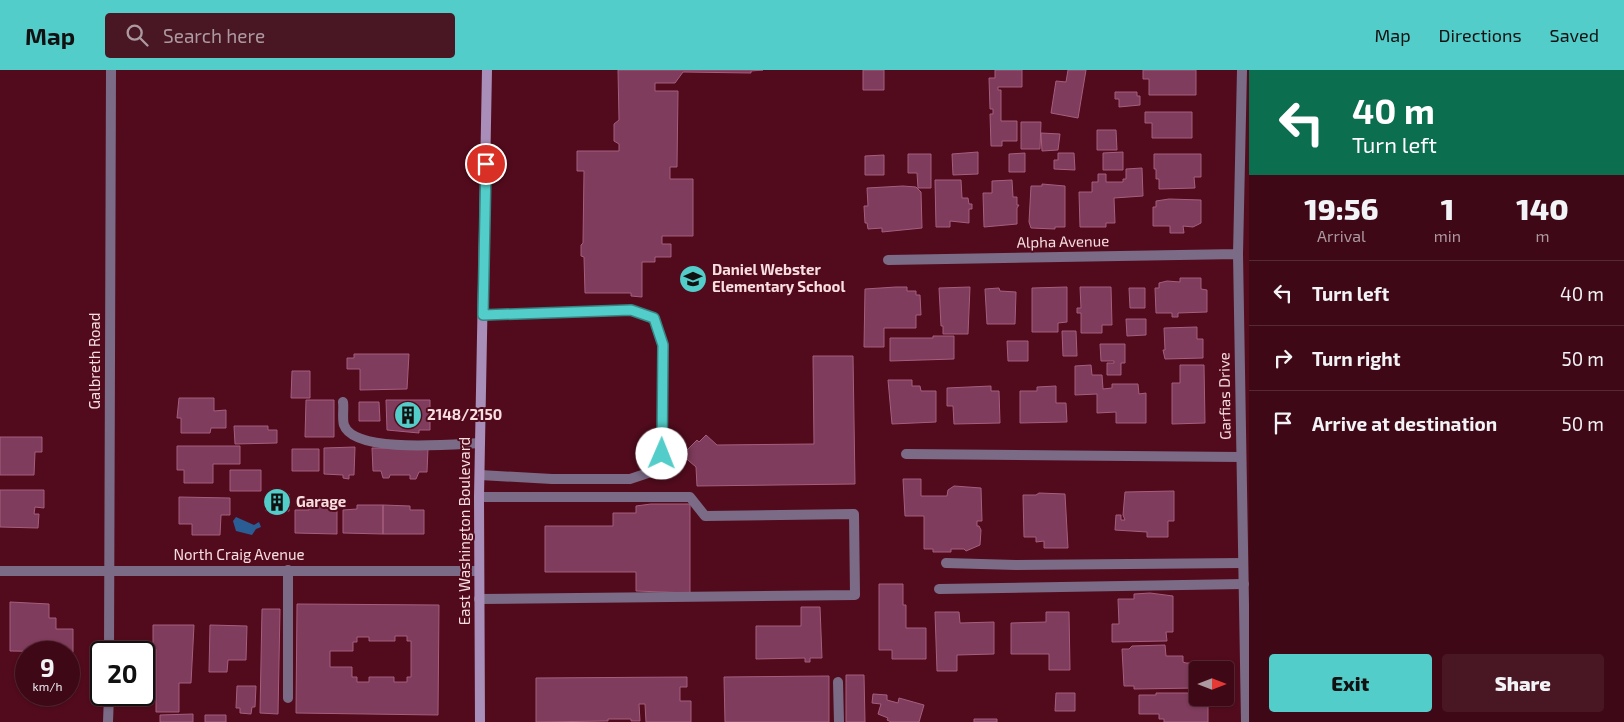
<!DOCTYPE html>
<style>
:root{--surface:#3e0816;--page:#491623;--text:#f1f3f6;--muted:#ad9aa1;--line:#572935;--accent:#53cdc9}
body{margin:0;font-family:"Exo 2",sans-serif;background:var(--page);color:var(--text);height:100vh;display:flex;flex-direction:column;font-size:19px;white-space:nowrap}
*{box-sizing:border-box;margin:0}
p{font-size:16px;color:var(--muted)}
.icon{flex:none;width:28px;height:28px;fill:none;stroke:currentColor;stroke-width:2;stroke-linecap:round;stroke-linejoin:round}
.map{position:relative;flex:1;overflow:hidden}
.side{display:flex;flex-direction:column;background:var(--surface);width:375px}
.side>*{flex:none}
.hud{background:#0b6e4f;color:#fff;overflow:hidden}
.needle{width:32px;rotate:90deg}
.buttons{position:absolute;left:1189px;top:591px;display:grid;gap:10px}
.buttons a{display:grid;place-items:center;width:45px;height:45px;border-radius:5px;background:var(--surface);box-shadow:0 1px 4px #0004,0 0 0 1px var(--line);font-size:25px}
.speed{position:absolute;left:15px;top:571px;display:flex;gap:10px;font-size:25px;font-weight:700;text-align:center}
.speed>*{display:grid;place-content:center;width:65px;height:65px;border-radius:50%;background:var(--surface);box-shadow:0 1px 4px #0004,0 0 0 1px var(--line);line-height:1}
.speed small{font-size:12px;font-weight:400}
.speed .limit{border:2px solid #111;border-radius:8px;background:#fff;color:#111}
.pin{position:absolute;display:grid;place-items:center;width:42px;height:42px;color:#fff;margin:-21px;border:2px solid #fff;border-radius:50%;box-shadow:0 1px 5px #0007}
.me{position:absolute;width:55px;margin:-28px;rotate:1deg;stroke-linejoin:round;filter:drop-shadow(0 0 4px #0008)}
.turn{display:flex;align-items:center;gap:18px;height:105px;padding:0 20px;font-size:22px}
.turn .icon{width:65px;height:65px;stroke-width:2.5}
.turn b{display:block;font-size:35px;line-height:42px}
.eta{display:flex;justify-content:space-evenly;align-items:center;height:85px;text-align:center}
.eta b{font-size:30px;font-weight:800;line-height:35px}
.action{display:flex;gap:10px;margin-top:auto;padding:10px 20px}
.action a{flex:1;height:58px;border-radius:5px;background:var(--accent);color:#111;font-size:20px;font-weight:800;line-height:58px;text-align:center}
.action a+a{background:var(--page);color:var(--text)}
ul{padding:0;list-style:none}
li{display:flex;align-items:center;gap:15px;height:65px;padding:0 20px;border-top:1px solid var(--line)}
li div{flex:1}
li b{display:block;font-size:19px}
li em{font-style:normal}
header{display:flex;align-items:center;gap:30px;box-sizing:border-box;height:70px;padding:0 25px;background:var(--accent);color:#111}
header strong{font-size:24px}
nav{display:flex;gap:28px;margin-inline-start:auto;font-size:18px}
.search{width:350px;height:45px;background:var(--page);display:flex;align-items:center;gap:12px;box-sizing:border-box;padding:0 18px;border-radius:5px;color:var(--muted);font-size:19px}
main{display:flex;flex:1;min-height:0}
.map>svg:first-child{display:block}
.water{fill:#295d94}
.building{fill:#7f3c5c;stroke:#a55e7e;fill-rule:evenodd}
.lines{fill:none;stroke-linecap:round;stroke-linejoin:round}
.lane{stroke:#7b6b86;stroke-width:10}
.street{stroke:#7b6b86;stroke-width:10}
.secondary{stroke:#a88eb9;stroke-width:10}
.route-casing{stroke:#368583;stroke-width:12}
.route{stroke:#53cdc9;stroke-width:9}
.labels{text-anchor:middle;stroke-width:4;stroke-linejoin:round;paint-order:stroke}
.street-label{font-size:15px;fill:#f9dee0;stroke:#520b1d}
.poi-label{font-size:15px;font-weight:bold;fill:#f9dee0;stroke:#520b1d;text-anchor:start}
</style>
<header>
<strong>Map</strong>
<div class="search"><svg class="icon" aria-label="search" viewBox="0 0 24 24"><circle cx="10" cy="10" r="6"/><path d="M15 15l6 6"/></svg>Search here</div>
<nav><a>Map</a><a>Directions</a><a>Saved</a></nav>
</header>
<main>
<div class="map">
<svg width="1249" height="652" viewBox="0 0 1249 652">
<rect width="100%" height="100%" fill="#520b1d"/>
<!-- water -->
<path class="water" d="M236,447L254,455L259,452L261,457L256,459L252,465L236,461L233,451Z"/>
<!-- building -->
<path class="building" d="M618,0H763L751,1V3L683,2L675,13H655V21H678L677,97H670V109H693V166H662V174H671V187H655V192H642V227L631,226V223H585L584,187L581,186V175L583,173L584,101H577V81H619V74L614,71V54L619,50Z
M863,0H884V20H863Z
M995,0H1022V17H998V20H1001V51H1017V71H1002V76H991L990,44H993V39H990L989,8H995Z
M1068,0H1086L1078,48L1051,43L1056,11L1066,12Z
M1143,0H1196V25H1149V9H1143Z
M1115,22H1137V26H1140V35L1119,37V29H1115Z
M1145,42H1192V68H1152V53H1145Z
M1021,52H1041L1040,79H1021Z
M1097,60H1116L1117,80H1097Z
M1041,63L1060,64L1058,80L1042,81Z
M978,82V104L953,105L952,84Z
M1123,82V100H1103V83Z
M1025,83V102H1009V84Z
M1058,83H1074L1075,100L1054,99V90H1058Z
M908,84H931V118H918L917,103H908Z
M1154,84H1201V107H1194L1195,118L1159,119V109H1156V99H1154Z
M884,85V105H865V86Z
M1142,98L1143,126L1114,128L1115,153H1106V157H1080L1079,122H1092V112H1098V104H1106V112H1123V109H1126V99Z
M935,110H961L962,128H968L969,134H972V139H969V153L950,151V157H936Z
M1012,110L1013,127H1017V135H1019L1017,138V154L984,157L983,123H992V111Z
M1042,114L1065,116V157H1055V159L1031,158L1029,152L1031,116H1042Z
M903,116L916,117L921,122L922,158L882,162V158L868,159L867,153H865L864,136H868L867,118Z
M1169,129L1201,130V153L1193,157L1183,156L1184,163H1170V156H1153V137H1156V131Z
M1180,208H1201V219L1207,220V242L1178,243V247H1172V243H1156L1155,218H1159V213L1167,211L1180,212Z
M896,217H907V221H916V225H920L921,245H916V258H884V277H864L865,219Z
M970,217L968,264H943V256H941L939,218Z
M1067,217V252L1058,253V262H1032V218Z
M1080,217H1111L1112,255H1102V263H1081V243H1077V238H1081Z
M999,218L1000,221L1016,222L1015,254H987L985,219Z
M1129,218H1145V238H1130Z
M1126,249H1146V265L1127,266Z
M1197,257V269H1203V288L1165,289L1163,280H1165L1164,258Z
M1062,261H1076L1077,286H1063Z
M933,266H954V289L890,291V268H933Z
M1007,271H1028V291H1008Z
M1100,274H1125V293H1121V305H1107V293H1114V291H1101Z
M354,284H409L407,319L360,320V299H347V288H354Z
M813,286H853L855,414L697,416L696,397L682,385L697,370L699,372L706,365L717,375L814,374Z
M1091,295L1092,305H1102L1103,319L1112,318V314H1138L1139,324L1146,323V353H1116V342L1097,343V324L1075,325V296Z
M1180,295H1204L1205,353L1172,354V313H1180Z
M292,301H310V328H291Z
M888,310H912V316H920L921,321H936V352L892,354Z
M991,316V321H999L1000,353L954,354L953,336H947V318Z
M1056,316V333H1066L1067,352L1020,353V321H1037V317Z
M179,328H214V341L226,340V358H211L210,363H181V348H177Z
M306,330H334V367H305Z
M386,330H430V360H419V363L387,360Z
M359,332H379L380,351H359Z
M234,356H268V360H277V373L235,374Z
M0,367H42V382H35L34,405H0Z
M177,376H240V394H213V413H184V400H177Z
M355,377L354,405H349V409L343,408V405L324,404V378Z
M372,378H428L427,402H419L416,409H410V405H390L389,408H383L381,401H373Z
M292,379H319V401H292Z
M230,400H261V421H230Z
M903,409H921V426H947L948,420L954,416L981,418L982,451H977V456H979L981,460L980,475L966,481L964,479H951V482H933V479H924V446H905Z
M0,420H44V438L35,437L34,444H39L38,458L0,457Z
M1174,421V451H1168V467H1147V462L1115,460L1116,445H1121V450H1125L1123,445L1125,422Z
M1039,423L1065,424L1068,478H1044V471L1036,472V467H1024L1023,425H1036Z
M266,424H289V441H266Z
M179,427L230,428V445H221L220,465H192V454H179Z
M651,434H690V523L636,521V502H545V456H613V443H636V436Z
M357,435H383V464L343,463V440L357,439Z
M383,435L410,436V440H424V464H383Z
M309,436H337V464L295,463V440H309Z
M879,514H903V535H906V558H926V589H892V580H879Z
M1150,523L1173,526V562H1166L1167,571L1112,572V554H1119L1118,529H1134V524Z
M10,532L49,534V548H56V559H73V582L10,581Z
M297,534L439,535L438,645L296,643ZM395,566H407V571H411V607H407V612H394V607H369V612H357V607H352V597H330V581H353V572H357V567H369V571H395Z
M801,537H820L822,588H810V592H805V588L756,589V556H801Z
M262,539H280L278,644L260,643Z
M935,542H959L960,553L994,552V584L957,585V601H937Z
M1046,542H1069L1070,600H1049V584H1011V553L1046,552Z
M153,555H194L191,613H179V642H156V579H153Z
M210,555L247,556L246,590H228L227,602H209Z
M1165,575L1166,586H1183V592L1186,593H1202L1203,600H1198V618L1134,619V616H1124L1122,579H1129L1132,576Z
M846,605H864L865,652H846Z
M829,606V652H725L724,607Z
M687,607V617H680V631H691V652H646L645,634H639L640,651H631V649H608V651L536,652V608Z
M237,616H256L255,637H252L251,644L240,643V638H236Z
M1056,623H1075V641H1055Z
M1156,623H1198V628H1208V652H1164V649H1159V644H1139V625H1156Z
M873,624L887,625V630L898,633L899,628L924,635L919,652H891L887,650L888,648L878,644L881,634L872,633Z
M193,644V652H160V645Z
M205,645H226V652H205Z
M974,649H997V652H974Z"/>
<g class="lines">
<!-- lane -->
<path class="lane" d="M343,332C344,338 342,349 344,355C354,384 454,374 480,373
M906,384L1241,387
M480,405L552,409H630L651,402L662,384L663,275L654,249L631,240L483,245
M479,427H690L705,446L854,444L855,525L479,529
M946,493L1016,495L1243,493
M288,500V628
M939,519L1244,514
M838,612L839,652"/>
<!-- street -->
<path class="street" d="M1242,0L1238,184L1246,652
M888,190L1238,184
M0,501H479
M109,582L111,0
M108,652L109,625"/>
<!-- secondary -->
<path class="secondary" d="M480,652L479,427L487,0"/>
</g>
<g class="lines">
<!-- route casing -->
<g class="route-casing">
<path id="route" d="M486,94L483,245L631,240L654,248L663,275L662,384"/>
</g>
<!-- route -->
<use href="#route" class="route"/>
</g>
<!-- icons -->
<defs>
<g id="school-disc" transform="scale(1.4375)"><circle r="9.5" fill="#53cdc9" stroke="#520b1d"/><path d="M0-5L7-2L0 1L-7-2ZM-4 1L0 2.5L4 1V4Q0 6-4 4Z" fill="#111"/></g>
<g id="building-disc" transform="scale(1.4375)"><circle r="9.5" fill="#53cdc9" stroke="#520b1d"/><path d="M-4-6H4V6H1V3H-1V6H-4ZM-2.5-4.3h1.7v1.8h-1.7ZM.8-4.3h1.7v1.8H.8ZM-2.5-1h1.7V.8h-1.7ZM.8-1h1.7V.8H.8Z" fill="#111"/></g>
</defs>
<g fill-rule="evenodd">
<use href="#school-disc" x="693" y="209"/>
<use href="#building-disc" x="408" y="345"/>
<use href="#building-disc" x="277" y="432"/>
</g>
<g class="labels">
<!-- street labels -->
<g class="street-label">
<text transform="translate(1063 172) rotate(-1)" y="5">Alpha Avenue</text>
<text transform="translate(95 291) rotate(-90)" y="5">Galbreth Road</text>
<text transform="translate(1225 326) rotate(-91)" y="5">Garfias Drive</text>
<text transform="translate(465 461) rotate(-90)" y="5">East Washington Boulevard</text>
<text x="239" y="490">North Craig Avenue</text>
</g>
<!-- poi labels -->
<g class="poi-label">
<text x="712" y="205">Daniel Webster<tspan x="712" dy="17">Elementary School</tspan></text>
<text x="427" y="350">2148/2150</text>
<text x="296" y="437">Garage</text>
</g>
</g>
</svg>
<div class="buttons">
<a><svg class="needle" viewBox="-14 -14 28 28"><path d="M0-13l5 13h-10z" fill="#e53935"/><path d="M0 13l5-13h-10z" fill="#ad9aa1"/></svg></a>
</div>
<div class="speed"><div>9<small>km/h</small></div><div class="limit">20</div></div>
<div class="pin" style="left:486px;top:94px;background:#d93025"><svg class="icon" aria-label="arrive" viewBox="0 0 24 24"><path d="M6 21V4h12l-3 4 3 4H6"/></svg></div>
<svg class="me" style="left:662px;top:384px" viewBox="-20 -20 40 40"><circle r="19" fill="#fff"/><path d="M0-13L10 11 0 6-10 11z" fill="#53cdc9"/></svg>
</div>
<section class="side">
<div class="hud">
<div class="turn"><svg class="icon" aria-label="left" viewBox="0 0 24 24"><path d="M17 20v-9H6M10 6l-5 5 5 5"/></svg><div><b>40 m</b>Turn left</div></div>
</div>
<div class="eta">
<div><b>19:56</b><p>Arrival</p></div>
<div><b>1</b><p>min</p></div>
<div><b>140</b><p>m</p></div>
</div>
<ul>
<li><svg class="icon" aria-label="left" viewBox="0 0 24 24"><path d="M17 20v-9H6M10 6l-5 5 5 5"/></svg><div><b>Turn left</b></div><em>40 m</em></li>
<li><svg class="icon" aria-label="right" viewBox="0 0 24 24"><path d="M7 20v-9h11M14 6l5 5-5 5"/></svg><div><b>Turn right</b></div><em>50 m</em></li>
<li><svg class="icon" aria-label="arrive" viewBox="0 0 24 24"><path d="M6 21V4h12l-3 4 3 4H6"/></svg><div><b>Arrive at destination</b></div><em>50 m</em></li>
</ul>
<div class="action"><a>Exit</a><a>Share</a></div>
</section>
</main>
